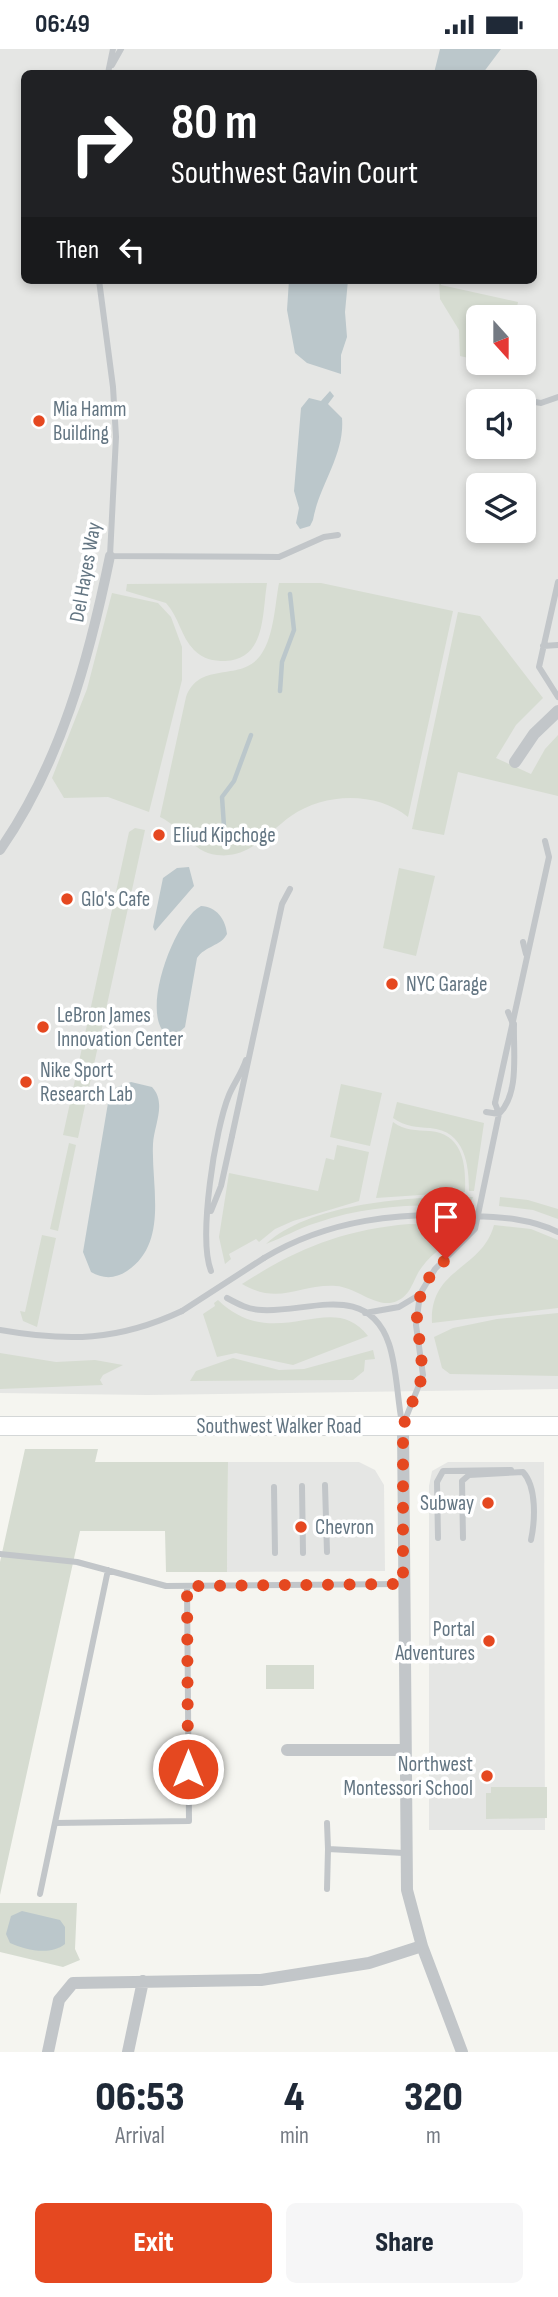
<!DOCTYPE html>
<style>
:root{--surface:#fff;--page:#f6f6f7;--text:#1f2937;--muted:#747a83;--accent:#e54820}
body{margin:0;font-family:"Sofia Sans Condensed",sans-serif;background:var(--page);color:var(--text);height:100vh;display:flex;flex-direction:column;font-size:26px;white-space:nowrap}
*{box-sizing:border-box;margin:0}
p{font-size:23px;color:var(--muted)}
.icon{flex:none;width:38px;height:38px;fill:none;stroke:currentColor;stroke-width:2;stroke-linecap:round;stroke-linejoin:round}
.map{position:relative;height:2003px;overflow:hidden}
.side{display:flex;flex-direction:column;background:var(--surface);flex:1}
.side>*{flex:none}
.guide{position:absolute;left:21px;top:21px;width:516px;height:214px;border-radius:10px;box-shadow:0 4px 10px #0003;background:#202124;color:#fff;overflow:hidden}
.needle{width:46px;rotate:159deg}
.buttons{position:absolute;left:466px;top:256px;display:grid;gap:14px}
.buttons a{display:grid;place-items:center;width:70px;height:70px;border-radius:10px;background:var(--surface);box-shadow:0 4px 10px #0003;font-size:35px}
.pin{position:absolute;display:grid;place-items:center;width:60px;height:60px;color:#fff;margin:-72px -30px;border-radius:50% 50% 50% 0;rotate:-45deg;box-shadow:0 0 7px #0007}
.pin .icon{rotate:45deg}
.me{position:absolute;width:77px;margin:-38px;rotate:0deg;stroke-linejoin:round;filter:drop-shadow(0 0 5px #0008)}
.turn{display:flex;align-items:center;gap:24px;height:147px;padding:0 35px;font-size:32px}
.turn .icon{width:91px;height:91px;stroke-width:2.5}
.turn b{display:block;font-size:49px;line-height:60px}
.then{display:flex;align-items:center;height:66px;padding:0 35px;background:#0003;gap:14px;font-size:26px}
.eta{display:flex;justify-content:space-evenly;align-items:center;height:119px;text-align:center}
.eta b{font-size:42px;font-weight:800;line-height:49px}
.button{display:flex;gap:14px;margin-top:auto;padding:14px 35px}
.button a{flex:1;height:80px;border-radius:10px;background:var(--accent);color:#fff;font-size:28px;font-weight:800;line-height:80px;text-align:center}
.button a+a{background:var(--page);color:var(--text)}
.status{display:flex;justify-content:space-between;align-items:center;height:49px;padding:0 35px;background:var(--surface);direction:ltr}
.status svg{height:19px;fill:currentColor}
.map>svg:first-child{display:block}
.built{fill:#e5e6e4;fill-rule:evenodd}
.green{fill:#d6dcd1}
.water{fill:#bbc7cb}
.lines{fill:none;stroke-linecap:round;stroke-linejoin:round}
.stream{stroke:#bbc7cb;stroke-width:4.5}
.secondary-casing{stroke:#b4babe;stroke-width:19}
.service{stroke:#c2c6c9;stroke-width:6}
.pedestrian{stroke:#c2c6c9;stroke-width:10}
.minor{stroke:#c2c6c9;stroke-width:12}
.secondary{stroke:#fff;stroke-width:18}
.service-bridge{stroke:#c2c6c9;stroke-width:6}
.route{stroke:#e54820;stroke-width:12;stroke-dasharray:0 21.6}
.poi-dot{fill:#e54820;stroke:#fff;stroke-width:2.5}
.labels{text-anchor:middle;stroke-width:7;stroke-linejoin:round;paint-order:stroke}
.poi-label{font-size:21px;fill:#637582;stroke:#fff;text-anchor:start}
.street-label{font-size:21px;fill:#637582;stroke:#fff}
</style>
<div class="status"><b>06:49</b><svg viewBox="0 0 49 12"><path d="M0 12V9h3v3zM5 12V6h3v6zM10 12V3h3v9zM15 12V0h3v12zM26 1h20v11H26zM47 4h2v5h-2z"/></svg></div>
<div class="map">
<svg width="558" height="2003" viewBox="0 0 558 2003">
<rect width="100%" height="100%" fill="#f5f5f0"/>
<!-- built -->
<path class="built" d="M0,0H558V1340L147,1346L0,1344ZM24,24H534V231H24ZM478,268H523V313H478ZM478,352H523V397H478ZM478,436H523V481H478Z
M228,1413H359L375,1421L384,1436L385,1522L227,1523Z
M448,1413H544L545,1781H429V1437L432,1422Z"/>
<!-- green -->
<path class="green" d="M439,231H441V236L518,253L515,268H478V311L460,307L459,281L440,250Z
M267,534C262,566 266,610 225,612C213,612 203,610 194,601C181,588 179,568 166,554L126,542L127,535Z
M279,534H321L453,562L408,768C375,742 325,744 291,767C267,784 250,810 217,806C191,803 182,778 160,768L186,648C200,610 243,635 262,604C274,586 275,555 279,534Z
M112,544L158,554L171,568L182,598V631L149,763L108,748L64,749L52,729L87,640Z
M458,563L480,567L543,649L516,676L496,709L531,725L545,700L558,686V747L458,723L444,786L412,780Z
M135,779L145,781L78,1089L63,1086L129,783Z
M399,819L435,827L416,907L383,899Z
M341,1035L382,1044L370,1097L330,1088Z
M397,1053L484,1074L474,1142H469C469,1115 465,1082 430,1079C416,1078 406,1078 393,1069Z
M393,1073C405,1082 416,1081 430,1082C464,1085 466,1117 465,1143L376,1149Z
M69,1094L76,1096L58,1182L50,1180Z
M337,1096L369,1103L359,1152L293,1172L275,1180L259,1193L256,1190L229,1205L231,1210L225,1215L219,1188L229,1124L318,1142L326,1109L334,1111Z
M473,1148L470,1156L465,1157C414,1155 365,1157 316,1174C299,1179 282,1189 266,1195C311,1153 414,1147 473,1148Z
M500,1148L528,1151L558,1160V1170L533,1161L499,1157Z
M409,1175L456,1176L460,1180C451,1195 432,1203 422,1218C413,1229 412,1246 397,1252C378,1261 356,1238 336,1237C298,1235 280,1257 242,1235C296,1200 342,1181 409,1175Z
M494,1176L531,1180L558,1191V1259L432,1274C429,1219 482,1221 494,1176Z
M42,1186L56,1189L37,1278L23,1272L20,1262L25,1263Z
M218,1251C276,1307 331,1238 368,1287L293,1316L236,1304L217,1308L203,1265L215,1257L214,1254Z
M558,1264V1327L450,1325L442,1319L434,1288L453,1279L497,1270Z
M373,1301L375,1310L365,1311L364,1322L353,1331L190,1332L196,1322L233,1309L279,1321L304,1320Z
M0,1304L56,1313L95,1311L123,1316L103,1326L100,1331L103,1336L0,1340Z
M25,1400H98L95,1413H228L227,1523H166L165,1482H80L0,1846V1513Z
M266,1616H314V1640H266Z
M491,1738H547V1769L486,1770V1744H491Z
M0,1854H77L75,1900L80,1911L63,1918L0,1903Z"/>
<!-- water -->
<path class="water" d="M440,0H501L483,24H434Z
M289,231H348L345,263L347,288L341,306V325L307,314L295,304L287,261Z
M330,342L334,347L328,355L342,369C345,406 319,436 313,471L310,477L300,480L296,474L299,459L294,442L301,359L309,349L321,352Z
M189,818L194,837L155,882L153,878L163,829L177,819Z
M201,857C216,857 226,871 227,885C221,897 205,897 197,909L185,978L177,985H166C140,964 174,871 201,857Z
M131,1033L152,1038C167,1054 154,1076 153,1095C151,1137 169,1194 127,1222C115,1230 103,1230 91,1223L83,1203L109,1048L115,1039Z
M22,1862L60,1871L65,1878V1895C50,1907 26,1901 10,1894L6,1885L11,1867Z"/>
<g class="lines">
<!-- stream -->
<path class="stream" d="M280,642L282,613L294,581L290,545
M225,792L222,748L234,732L251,686"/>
<!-- secondary casing -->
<g class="secondary-casing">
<path id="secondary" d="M0,1377H558"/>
</g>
<!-- service -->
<path class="service" d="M112,16L121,0
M108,24L113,0
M99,231L113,338L116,388L110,507L279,508L324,488L338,486
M511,352L512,349L541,354L558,348
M558,533L539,618L558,648
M543,597L558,596
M523,893L526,905
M508,963L513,975
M486,1063L499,1065L495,1054
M211,1162L221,1137L232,1087
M264,1209C329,1170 400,1163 473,1167C503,1168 531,1170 558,1183
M211,1222C198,1189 215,1080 229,1046C234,1034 242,1024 246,1011
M227,1249C238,1255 249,1261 262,1261C307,1264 368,1232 389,1295C397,1319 397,1348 402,1374
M365,1264L399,1258L419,1246
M0,1281C68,1293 118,1292 182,1262
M403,1376L423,1326L416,1276L420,1245L435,1220L475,1180L499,1065C520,1044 513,1003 514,975
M325,1436L327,1503
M302,1437L303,1504
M274,1438L275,1504
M438,1489L437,1433L443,1422L511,1421
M463,1489L462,1432L469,1426L523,1423C537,1438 535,1472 531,1491
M0,1505L77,1513L166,1537L403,1535
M55,1774L189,1772L187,1537
M327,1774L328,1800
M327,1840L328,1800L404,1804
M40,1845L108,1521"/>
<!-- pedestrian -->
<path class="pedestrian" d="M0,801C61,713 89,610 110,507"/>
<!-- minor -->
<path class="minor" d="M515,713L534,685L558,662
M403,1377L407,1841L422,1897L462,2003
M287,1701H404
M48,2003L59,1951L73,1934L261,1931L369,1914L422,1897
M128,2003L143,1932"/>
<!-- secondary -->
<use href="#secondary" class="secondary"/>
<!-- service-bridge -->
<path class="service-bridge" d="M495,1054L549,808L545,792
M232,1087L282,855L290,840
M182,1262L264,1209"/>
</g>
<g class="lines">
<!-- route -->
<path class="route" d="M188,1720L187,1537L403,1535V1377L423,1326L416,1259L426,1232L446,1210"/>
</g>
<!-- markers -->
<g class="poi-dot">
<circle cx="39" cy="372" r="7"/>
<circle cx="159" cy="786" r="7"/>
<circle cx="67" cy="850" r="7"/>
<circle cx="392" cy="935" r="7"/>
<circle cx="43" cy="978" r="7"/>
<circle cx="26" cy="1033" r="7"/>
<circle cx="488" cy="1454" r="7"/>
<circle cx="301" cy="1478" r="7"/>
<circle cx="489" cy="1592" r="7"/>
<circle cx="487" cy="1727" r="7"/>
</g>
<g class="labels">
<!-- poi labels -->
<g class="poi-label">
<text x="53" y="367">Mia Hamm<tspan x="53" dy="24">Building</tspan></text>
<text x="173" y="793">Eliud Kipchoge</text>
<text x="81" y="857">Glo's Cafe</text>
<text x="406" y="942">NYC Garage</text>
<text x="57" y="973">LeBron James<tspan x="57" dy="24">Innovation Center</tspan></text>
<text x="40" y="1028">Nike Sport<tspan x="40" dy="24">Research Lab</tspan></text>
<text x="474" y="1461" text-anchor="end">Subway</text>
<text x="315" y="1485">Chevron</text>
<text x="475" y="1587" text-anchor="end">Portal<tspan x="475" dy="24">Adventures</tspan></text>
<text x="473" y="1722" text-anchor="end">Northwest<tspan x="473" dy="24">Montessori School</tspan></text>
</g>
<!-- street labels -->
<g class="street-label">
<text transform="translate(85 523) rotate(-80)" y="7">Del Hayes Way</text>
<text x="279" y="1384">Southwest Walker Road</text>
</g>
</g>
</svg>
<div class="buttons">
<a><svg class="needle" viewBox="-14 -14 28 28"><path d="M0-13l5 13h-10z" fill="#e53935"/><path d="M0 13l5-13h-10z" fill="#747a83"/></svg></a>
<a><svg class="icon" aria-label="sound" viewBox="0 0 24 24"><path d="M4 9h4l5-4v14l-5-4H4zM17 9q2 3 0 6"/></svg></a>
<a><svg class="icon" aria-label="layers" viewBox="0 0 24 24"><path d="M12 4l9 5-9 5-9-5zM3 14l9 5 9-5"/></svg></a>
</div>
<div class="pin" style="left:446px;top:1210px;background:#d93025"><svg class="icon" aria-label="arrive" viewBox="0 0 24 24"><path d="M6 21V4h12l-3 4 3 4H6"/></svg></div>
<svg class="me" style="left:188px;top:1720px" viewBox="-20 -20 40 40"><circle r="17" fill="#e54820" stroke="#fff" stroke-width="3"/><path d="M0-11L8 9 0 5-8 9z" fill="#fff"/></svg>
<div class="guide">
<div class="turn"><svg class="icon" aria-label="right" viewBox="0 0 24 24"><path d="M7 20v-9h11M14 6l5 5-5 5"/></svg><div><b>80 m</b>Southwest Gavin Court</div></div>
<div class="then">Then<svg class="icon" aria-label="left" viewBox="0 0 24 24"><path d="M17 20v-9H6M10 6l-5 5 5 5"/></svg></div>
</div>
</div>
<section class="side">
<div class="eta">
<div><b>06:53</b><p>Arrival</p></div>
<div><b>4</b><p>min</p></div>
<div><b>320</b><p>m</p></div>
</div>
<div class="button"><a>Exit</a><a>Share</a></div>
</section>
